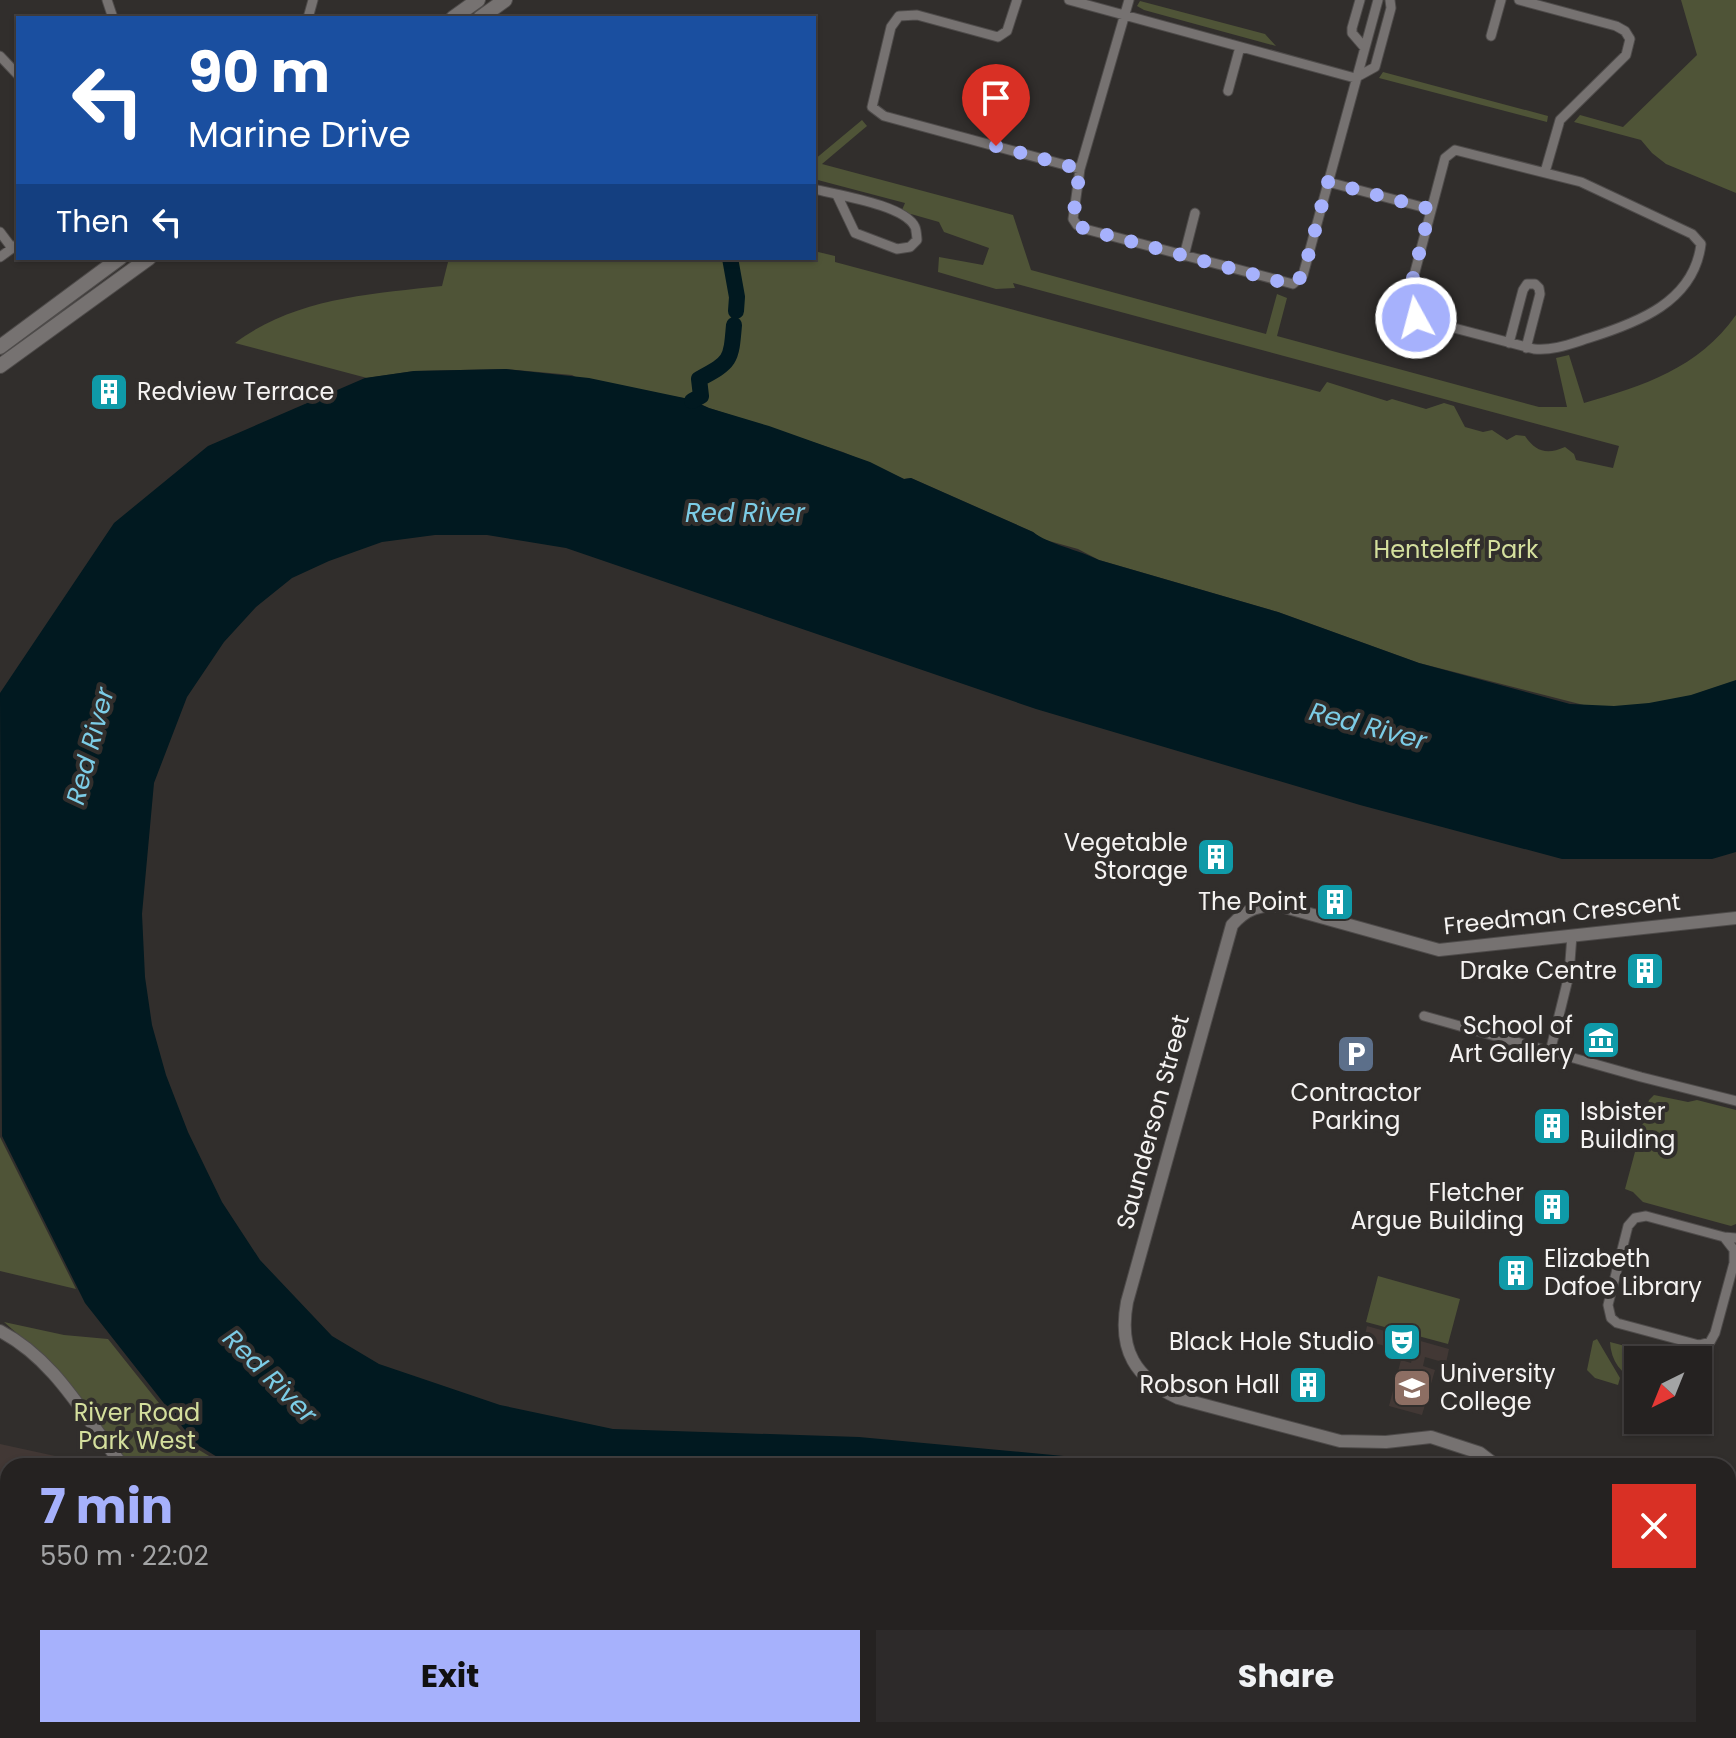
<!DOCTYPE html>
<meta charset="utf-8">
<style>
:root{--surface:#252221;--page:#2d2a2a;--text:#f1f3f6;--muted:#a3a4a5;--line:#423f3f;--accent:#a6b1fc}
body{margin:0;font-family:Poppins,sans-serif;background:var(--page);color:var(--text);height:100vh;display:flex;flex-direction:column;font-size:30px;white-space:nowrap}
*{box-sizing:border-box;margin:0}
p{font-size:26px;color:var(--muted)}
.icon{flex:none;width:44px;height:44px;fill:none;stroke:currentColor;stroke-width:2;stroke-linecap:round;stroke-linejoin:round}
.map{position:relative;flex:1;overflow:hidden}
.details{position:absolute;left:0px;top:1458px;width:1736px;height:280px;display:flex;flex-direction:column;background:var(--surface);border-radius:24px 24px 0 0;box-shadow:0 2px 6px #0004,0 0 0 2px var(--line)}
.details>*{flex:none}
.guide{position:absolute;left:16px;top:16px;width:800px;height:244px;border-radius:0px;box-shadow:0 2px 6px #0004,0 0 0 2px var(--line);background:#1a4fa0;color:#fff;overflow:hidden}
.needle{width:52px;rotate:223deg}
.tools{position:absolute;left:1624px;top:1346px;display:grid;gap:16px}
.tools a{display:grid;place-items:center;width:88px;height:88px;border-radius:0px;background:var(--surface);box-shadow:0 2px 6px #0004,0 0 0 2px var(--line);font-size:40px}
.pin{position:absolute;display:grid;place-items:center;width:68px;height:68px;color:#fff;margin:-82px -34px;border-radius:50% 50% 50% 0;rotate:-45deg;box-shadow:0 0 8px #0007}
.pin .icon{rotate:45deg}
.me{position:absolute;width:88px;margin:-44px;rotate:353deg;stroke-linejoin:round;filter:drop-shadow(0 0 6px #0008)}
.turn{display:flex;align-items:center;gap:28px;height:168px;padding:0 40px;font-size:36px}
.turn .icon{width:104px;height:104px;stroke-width:2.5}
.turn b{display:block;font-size:56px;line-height:68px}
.then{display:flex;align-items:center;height:76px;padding:0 40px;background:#0003;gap:16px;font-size:30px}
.round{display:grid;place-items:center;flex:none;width:84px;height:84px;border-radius:0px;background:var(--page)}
.overview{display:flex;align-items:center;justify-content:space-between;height:136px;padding:0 40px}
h1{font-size:48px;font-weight:700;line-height:60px;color:var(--accent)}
.primary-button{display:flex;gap:16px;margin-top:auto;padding:16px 40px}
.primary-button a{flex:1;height:92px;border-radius:0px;background:var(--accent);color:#111;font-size:32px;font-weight:700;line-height:92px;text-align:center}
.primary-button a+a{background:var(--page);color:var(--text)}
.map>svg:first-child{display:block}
.built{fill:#423835}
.green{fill:#4f5437}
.water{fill:#011920}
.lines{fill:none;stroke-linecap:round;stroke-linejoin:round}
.river{stroke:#011920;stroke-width:16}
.minor-casing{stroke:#4e4b4a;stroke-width:11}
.tertiary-casing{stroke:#4e4b4a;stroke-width:14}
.secondary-casing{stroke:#4e4b4a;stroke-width:16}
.minor{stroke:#767271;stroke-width:9}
.tertiary{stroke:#767271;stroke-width:12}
.secondary{stroke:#767271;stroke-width:14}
.route{stroke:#a6b1fc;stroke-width:14;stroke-dasharray:0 25.2}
.labels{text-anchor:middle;stroke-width:8;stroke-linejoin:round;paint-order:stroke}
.poi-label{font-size:24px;fill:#f5f3f2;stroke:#312e2c;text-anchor:end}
.park-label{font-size:24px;fill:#d4df9d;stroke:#312e2c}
.street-label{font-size:24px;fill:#f5f3f2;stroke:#312e2c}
.water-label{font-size:26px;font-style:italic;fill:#7ccce6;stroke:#312e2c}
</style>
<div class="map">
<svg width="1736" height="1738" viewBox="0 0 1736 1738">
<rect width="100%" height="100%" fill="#312e2c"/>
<!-- built -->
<path class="built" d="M1367,1326L1449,1349L1446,1363L1425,1357L1423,1366L1435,1370L1422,1415L1389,1406L1401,1360L1411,1363L1413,1354L1364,1340Z
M0,1444L101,1466H8V1568L0,1566Z"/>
<!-- green -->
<path class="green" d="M1681,0H1736V193L1666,164L1652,153L1641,140L1574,122L1580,115L1623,127L1697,55Z
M1140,1L1265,34L1276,46L1144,10L1137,6Z
M1383,72L1548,116L1547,122L1379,78Z
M862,120L867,126L822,164L1013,215L1031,270L1266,334L1277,294L1287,298L1277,336L1539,407H1567L1556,358L1569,355L1584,403C1643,386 1699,368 1736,315V692L1603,710L1419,663L1278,612L1099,560L1078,549L1042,539L1033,532L911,478L904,479L843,452L709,408L689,399L583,381L572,375L506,369L414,371L367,378L235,343C295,298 370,294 442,286L449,258H814V251L835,256V262L1320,392L1327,382L1387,401L1392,399L1426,409L1444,403L1454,406L1465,427L1483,432L1492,430L1507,440L1516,435L1525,436C1536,452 1547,455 1565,447L1574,454L1576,460L1613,468L1619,446L1013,283L1015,288L996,289L938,272L939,257L983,265L989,248L944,232L939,222L911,214L906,224L899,217L905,203L814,179V160Z
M1654,1095L1688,1102L1697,1100L1736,1110V1224L1731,1226L1643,1202L1633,1192L1625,1189L1649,1100Z
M0,1137L76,1289L0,1271Z
M1378,1276L1460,1299L1448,1344L1366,1322Z
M4,1322L64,1335L108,1339L194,1447L226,1466H128L56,1368Z
M1597,1339L1620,1378L1618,1385L1595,1378L1587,1370L1593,1341Z
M1610,1342L1644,1351L1649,1360H1638V1382C1621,1374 1611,1361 1610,1342Z
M306,1730H416L423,1738H304Z
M1037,1730H1201L1199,1738H1035Z"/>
<!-- water -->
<path class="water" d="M506,369L589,378L689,399L709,408L769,426L870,462L904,479L911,478L1033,532C1048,544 1079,550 1099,560L1278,612L1419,663L1570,704L1614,706L1649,703L1691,695L1736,680V852L1712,859H1562L1360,805L1036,709L566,548L487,535H435L382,542L329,561L292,578L256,607L224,642L187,697L154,783L142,914L145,977L152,1025L166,1075L188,1132L222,1202L260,1260L332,1336L379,1364L500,1405L613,1429L859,1437L1074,1457L1121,1466H232L196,1444L85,1303L2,1136L0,693L114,523L208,446L365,378L414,371Z
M1362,1730H1581L1589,1738H1374Z"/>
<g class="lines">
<!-- river -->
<path class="river" d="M730,258L737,297L736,311
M692,401L701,396L699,379C731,362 731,361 734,325"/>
<!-- minor casing -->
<g class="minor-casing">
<path id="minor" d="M107,0L113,18
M1017,0L1007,31L998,37L917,15L899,16L891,27L872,107L884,116L1080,169
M1069,0L1355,78
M1129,0L1080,169L1073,219L1077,225L1085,229L1293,284L1303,275L1378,0
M1360,0L1352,28V33L1364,47
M1519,0L1616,26L1625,31L1630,39L1626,55L1560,120L1545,172
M308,18L313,0
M1491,36L1501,0
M0,56L18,75
M1355,78L1375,67L1391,8L1390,0
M1228,91L1240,47
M1455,150L1581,182L1692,234L1701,244C1694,302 1637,323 1589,338C1570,344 1553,351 1534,349L1416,318L1409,314L1407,302L1445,158Z
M1328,182L1430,209
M814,189C837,195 905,205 915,227C916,228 917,239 917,240L910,247L897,249L855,233L837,195
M0,232L12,248
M1184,256L1195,213
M0,257L18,244
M1509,343L1523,290L1527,284H1535L1539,288L1540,294L1526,348
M1424,1016L1641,1077L1736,1101
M1550,1052L1569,975L1572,935
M1724,1237L1734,1250V1263L1715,1333L1710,1342L1699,1345L1617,1323L1611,1318L1608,1305L1628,1226L1635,1218L1646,1216L1724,1237L1736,1238
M1728,1644L1736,1617
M0,1685L8,1687
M169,1730L200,1738
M820,1730L823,1738
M714,1737L715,1730
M54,1738L56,1730
M502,1738L504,1730"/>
</g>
<!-- tertiary casing -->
<g class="tertiary-casing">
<path id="tertiary" d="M0,1331C56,1360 85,1418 123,1466
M1497,1466L1480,1453L1431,1437L1386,1442L1340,1441L1178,1398C1135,1378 1118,1350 1127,1302L1232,925C1246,909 1260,904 1281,906L1439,950L1736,918
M1728,1692L1736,1699
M1728,1704L1734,1738
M439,1730L449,1738"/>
</g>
<!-- secondary casing -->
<g class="secondary-casing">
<path id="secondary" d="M453,18L478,0
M480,18L505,0
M0,347L120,258
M0,366L149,258"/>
</g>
<!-- minor -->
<use href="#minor" class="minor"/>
<!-- tertiary -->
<use href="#tertiary" class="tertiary"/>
<!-- secondary -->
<use href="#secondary" class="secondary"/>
</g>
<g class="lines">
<!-- route -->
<path class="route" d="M996,146L1080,169L1073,219L1077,225L1085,229L1285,283L1293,284L1303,275L1328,182L1430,209L1407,302L1409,314L1416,318"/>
</g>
<!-- icons -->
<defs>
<g id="building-square" transform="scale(2)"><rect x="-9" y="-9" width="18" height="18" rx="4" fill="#0f9aa8" stroke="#312e2c"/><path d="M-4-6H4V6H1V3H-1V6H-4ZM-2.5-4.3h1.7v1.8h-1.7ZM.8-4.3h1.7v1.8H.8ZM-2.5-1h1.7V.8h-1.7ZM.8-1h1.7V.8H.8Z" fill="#fff"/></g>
<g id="museum-square" transform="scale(2)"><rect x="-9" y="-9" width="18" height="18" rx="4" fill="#0f9aa8" stroke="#312e2c"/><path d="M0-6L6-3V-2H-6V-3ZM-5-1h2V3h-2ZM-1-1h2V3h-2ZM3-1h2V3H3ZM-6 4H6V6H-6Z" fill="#fff"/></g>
<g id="parking-square" transform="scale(2)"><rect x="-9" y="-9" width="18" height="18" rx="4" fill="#5c6f8a" stroke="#312e2c"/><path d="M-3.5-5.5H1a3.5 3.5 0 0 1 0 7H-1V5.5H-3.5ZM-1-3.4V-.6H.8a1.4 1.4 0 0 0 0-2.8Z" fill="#fff"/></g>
<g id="theatre-square" transform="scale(2)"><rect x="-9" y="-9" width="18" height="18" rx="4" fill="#0f9aa8" stroke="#312e2c"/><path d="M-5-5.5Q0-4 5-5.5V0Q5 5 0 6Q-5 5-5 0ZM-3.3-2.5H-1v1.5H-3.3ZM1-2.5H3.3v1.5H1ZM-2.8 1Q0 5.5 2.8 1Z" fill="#fff"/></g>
<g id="university-square" transform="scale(2)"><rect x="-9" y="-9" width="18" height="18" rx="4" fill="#8d6e63" stroke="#312e2c"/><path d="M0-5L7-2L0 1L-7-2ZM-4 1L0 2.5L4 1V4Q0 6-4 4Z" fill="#fff"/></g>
</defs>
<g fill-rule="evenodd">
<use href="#building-square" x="109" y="392"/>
<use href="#building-square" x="1216" y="857"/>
<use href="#building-square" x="1335" y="902"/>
<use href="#building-square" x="1645" y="971"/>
<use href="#museum-square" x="1601" y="1040"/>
<use href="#parking-square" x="1356" y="1054"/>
<use href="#building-square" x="1552" y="1126"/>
<use href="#building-square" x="1552" y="1207"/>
<use href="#building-square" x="1516" y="1273"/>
<use href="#theatre-square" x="1402" y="1342"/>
<use href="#building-square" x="1308" y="1385"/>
<use href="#university-square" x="1412" y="1388"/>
</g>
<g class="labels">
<!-- poi labels -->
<g class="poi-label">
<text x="137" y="400" text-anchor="start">Redview Terrace</text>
<text x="1188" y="851">Vegetable<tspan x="1188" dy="28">Storage</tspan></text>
<text x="1307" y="910">The Point</text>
<text x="1617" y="979">Drake Centre</text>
<text x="1573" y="1034">School of<tspan x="1573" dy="28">Art Gallery</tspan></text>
<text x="1356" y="1101" text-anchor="middle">Contractor<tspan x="1356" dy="28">Parking</tspan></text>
<text x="1580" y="1120" text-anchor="start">Isbister<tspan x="1580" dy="28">Building</tspan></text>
<text x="1524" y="1201">Fletcher<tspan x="1524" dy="28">Argue Building</tspan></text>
<text x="1544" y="1267" text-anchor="start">Elizabeth<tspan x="1544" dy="28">Dafoe Library</tspan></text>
<text x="1374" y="1350">Black Hole Studio</text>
<text x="1440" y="1382" text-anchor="start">University<tspan x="1440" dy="28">College</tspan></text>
<text x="1280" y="1393">Robson Hall</text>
</g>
<!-- park labels -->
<g class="park-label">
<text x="1456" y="558">Henteleff Park</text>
<text x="137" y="1421">River Road<tspan x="137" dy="28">Park West</tspan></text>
</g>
<!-- street labels -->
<g class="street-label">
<text transform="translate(1562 914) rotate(-6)" y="8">Freedman Crescent</text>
<text transform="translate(1153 1122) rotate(-75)" y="8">Saunderson Street</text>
</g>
<!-- water labels -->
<g class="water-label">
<text x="745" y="522">Red River</text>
<text transform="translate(1368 726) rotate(15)" y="9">Red River</text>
<text transform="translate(90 746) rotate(-75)" y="9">Red River</text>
<text transform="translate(270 1376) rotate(45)" y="9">Red River</text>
</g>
</g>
</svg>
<div class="tools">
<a><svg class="needle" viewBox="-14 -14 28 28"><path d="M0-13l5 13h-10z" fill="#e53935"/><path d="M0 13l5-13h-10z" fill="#a3a4a5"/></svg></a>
</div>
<div class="pin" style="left:996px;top:146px;background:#d93025"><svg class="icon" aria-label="arrive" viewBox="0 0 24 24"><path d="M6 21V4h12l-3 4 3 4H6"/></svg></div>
<svg class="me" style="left:1416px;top:318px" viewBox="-20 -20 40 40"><circle r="17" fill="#a6b1fc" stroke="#fff" stroke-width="3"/><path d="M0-11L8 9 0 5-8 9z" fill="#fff"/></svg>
<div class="guide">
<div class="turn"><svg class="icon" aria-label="left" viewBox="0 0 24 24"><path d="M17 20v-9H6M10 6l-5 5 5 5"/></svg><div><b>90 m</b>Marine Drive</div></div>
<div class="then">Then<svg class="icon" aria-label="left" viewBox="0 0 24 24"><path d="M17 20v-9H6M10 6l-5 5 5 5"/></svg></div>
</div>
<section class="details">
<div class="overview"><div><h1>7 min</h1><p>550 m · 22:02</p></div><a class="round" style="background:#d93025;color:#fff"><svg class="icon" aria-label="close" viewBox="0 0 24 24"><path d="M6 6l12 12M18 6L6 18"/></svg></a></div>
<div class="primary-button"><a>Exit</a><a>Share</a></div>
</section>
</div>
